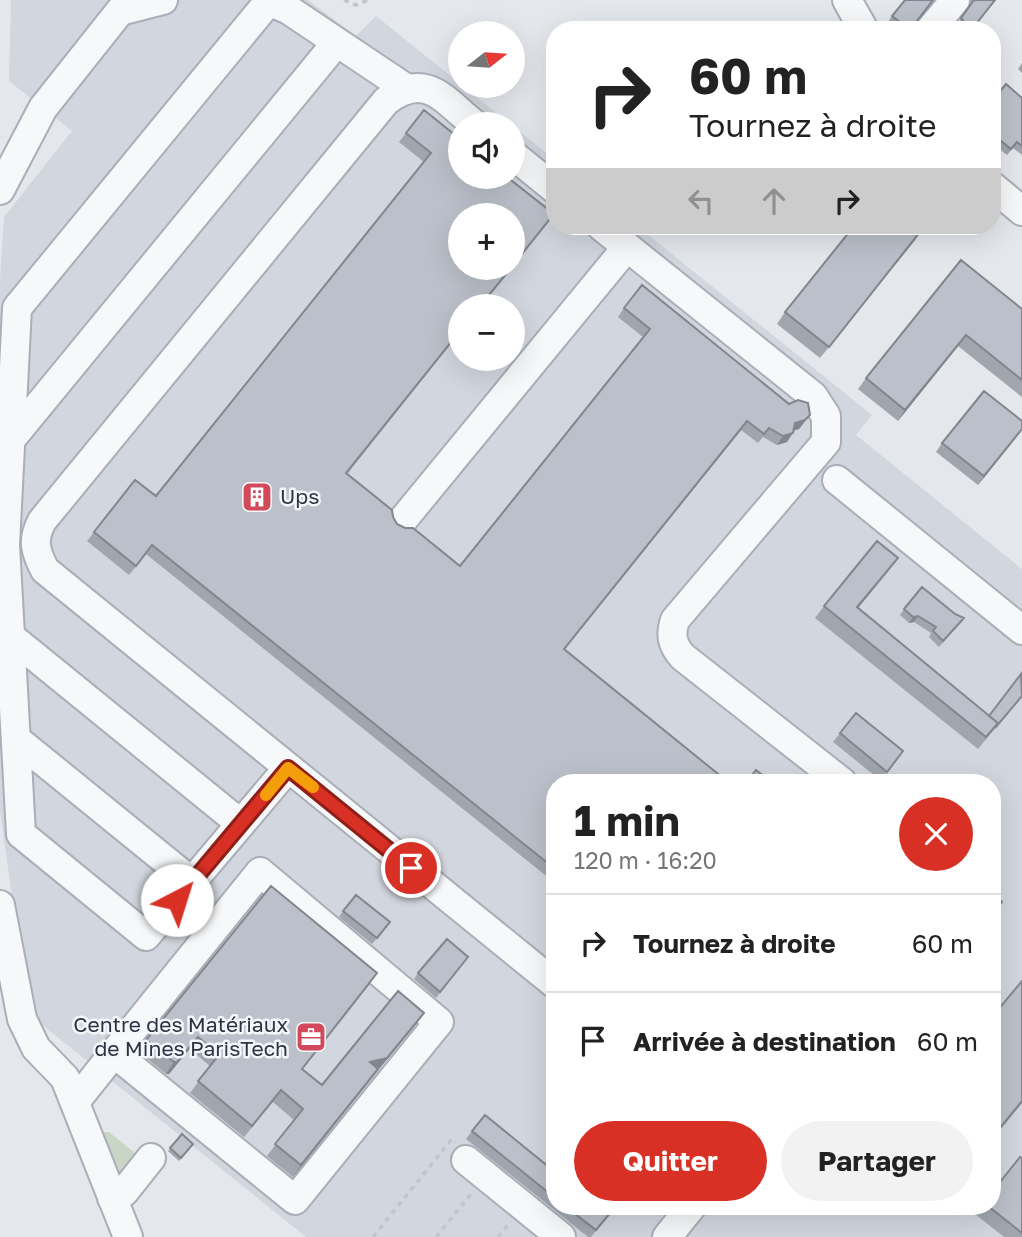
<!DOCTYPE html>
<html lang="fr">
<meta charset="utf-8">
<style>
:root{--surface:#fff;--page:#f2f2f2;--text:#222;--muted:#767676;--line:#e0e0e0;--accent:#d93025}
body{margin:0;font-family:"Golos Text",sans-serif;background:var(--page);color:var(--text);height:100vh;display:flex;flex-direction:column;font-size:26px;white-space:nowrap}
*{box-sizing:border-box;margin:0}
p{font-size:23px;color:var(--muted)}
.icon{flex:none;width:38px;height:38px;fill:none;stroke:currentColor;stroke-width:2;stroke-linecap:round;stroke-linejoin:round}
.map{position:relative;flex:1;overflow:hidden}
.side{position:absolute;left:546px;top:774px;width:455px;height:441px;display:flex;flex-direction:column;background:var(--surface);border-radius:28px;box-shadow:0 7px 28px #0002}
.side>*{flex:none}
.guide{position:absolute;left:546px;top:21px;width:455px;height:214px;border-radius:28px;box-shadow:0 7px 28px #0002;background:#fff;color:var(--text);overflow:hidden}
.needle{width:46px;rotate:73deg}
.buttons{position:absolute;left:448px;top:21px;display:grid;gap:14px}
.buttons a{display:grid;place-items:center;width:77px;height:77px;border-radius:50%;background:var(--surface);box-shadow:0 7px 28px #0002;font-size:35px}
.pin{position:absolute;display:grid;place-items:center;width:60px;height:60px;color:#fff;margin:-30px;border:4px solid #fff;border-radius:50%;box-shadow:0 2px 7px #0007}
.me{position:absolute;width:77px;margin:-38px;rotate:40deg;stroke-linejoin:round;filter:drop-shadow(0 0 5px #0008)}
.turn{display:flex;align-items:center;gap:24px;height:147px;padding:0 28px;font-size:32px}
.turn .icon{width:91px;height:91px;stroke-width:2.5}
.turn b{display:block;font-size:49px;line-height:60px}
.lanes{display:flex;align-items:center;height:66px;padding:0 28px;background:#0003;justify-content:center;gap:35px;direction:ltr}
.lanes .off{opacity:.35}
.round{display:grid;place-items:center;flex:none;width:74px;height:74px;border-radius:37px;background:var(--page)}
.overview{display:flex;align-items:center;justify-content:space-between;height:119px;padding:0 28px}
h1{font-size:42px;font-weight:700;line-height:52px}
.action{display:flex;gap:14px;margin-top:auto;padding:14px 28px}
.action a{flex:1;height:80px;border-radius:42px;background:var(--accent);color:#fff;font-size:28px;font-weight:700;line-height:80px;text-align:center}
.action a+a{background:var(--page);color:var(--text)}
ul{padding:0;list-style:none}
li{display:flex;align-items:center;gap:21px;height:98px;padding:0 28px;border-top:2px solid var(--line)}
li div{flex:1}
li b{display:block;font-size:26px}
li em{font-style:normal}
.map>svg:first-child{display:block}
.built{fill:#d2d6de;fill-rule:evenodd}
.green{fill:#c9d6c5}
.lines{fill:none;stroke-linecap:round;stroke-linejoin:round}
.minor-casing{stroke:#a9aeb7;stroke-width:32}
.path{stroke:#c2c5cb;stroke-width:3.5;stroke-dasharray:5 5;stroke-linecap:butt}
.minor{stroke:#f7f8fa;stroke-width:28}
.wall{fill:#a1a5ae}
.shaded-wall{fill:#83868d}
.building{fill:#bbc0ca;stroke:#83868d;stroke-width:2}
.route-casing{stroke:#8d1f18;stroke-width:18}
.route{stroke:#d93025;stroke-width:12}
.slow{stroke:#f59e0b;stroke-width:12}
.labels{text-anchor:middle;stroke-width:5;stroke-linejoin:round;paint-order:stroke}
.poi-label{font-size:21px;fill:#2b3445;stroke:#f4f6f9;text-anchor:start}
</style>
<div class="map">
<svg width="1022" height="1237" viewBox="0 0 1022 1237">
<rect width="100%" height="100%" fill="#e4e7ec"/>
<!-- built -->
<path class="built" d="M11,0H308L356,36L376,16L510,124H460V177H513V126L555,160V226H637L872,415L856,435L1022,569V1237H306L35,1019L16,924L0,811V281L4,217L72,131L9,81ZM460,215H513V268H460ZM460,306H513V359H460ZM555,782H992V1206H555Z"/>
<!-- green -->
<path class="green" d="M104,1132H109L136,1154L137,1157L121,1177L102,1136Z"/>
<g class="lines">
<!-- minor casing -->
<g class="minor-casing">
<path id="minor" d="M266,0L289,10L407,89
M847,0L864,30
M269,1L17,308L5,545L21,834L146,936L288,768
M930,30L955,0
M474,124C443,99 426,71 386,101L42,521C32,540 35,551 45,570L555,984
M513,155L555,189
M992,186L1022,211
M0,190L43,108L120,11L163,0
M601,226L813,396L826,416V442L675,620C670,635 672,645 683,657L842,782
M11,439L337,42
M837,480L1022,630
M402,521L627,247
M11,637L241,824
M16,739L192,882
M0,905L22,1019L36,1048L65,1078L128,1237
M75,1102L114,1053L295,1200L439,1022L260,872L114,1053
M466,1160L561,1237
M112,1198L124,1192L151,1158
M667,1237L692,1206"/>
</g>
<!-- path -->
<path class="path" d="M344,0L356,5L368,0
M373,1237L452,1139L456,1142
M436,1237L471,1194
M498,1237L510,1222"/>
<!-- minor -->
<use href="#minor" class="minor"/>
</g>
<!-- wall -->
<path class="wall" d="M971,0H995L958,25L957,24L971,3Z
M892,16L910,30H897L888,22Z
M1022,63V73L1018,69Z
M1022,98V155L1013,148L1007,155L997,147L992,152V101Z
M406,133L547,223L513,267V215L460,268H512L481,306H460V332L347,474L393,517L397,524L460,566L643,337L618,317L624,308L810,415L799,429L793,431L787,442L777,445L763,437L758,443L741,430L564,650L555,782V883L146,554L129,575L87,541L94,532L156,496L424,162L399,142Z
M915,240L820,358L777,324L785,312Z
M1022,309V397L958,346L898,421L858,389L866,378Z
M1022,430L978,485L936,452L942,443Z
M889,570L858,608L989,716L1022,696L978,749L815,618L824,606Z
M904,609L959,624L939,647L929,637L931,633L914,622L909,623L900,615Z
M840,733L897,760L880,780L833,742Z
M343,911L390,922L372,944L339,917Z
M468,957L436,998L414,979L418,973Z
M377,973L302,1069L322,1085L424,1013L416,1024L379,1069L378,1070L293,1177L267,1156L294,1120L273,1102L244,1137L190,1093L210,1066L190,1049L169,1074H166L138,1051L146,1040Z
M472,1131L555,1172V1206H616L591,1237H588L466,1139Z
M182,1134L193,1144L179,1161L168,1151Z
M1022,1158V1237H1004L975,1214L981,1206H992Z"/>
<!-- shaded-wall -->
<path class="shaded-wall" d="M923,228L915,240L820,358L829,347Z
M460,331V332L340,482L346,473Z
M966,335L958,346L898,421L905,410Z
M810,415L799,429L789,432L795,423Z
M747,421L741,430L557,658L564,649Z
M1022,430L978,485L984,476Z
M793,433L787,442L777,445L783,436Z
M898,558L889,570L849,619L857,607Z
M918,616L914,622L909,623L913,617Z
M377,973L369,985L293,1081L302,1069Z
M424,1013L416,1024L379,1069L378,1070L293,1177L370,1062Z
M198,1037L169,1074H166L174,1062Z
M1022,1101V1103L992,1139V1138Z"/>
<!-- building -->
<path class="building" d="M905,0H933L910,30L892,16Z
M974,0H995L973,28L975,30H955L963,20L961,18Z
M992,44L998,49L992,57Z
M1006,84L1022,98V146L1017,142L1011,149L1001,141L996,147L992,143V101Z
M424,110L460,139V177H507L554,214L513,265V215H460V268H511L480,306H460V331L346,473L392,510L393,517L397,524L405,528H413L460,566L650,329L624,308L642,285L789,404L798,400L808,403L810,415L805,420L795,423L793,433L783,436L769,428L764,434L747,421L564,649L728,782H555V869L152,545L136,566L94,532L135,480L156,496L431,153L406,133Z
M854,226H920L923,228L829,347L785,312Z
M961,260L1022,309V380L966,335L905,410L866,378Z
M984,391L1022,421V429L984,476L942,443Z
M877,541L898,558L857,607L998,723L986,737L824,606Z
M922,587L955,614L964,618L943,641L933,631L936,627L918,616L913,617L904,609Z
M1021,674L1022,696L995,728L998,723L989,716Z
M856,713L903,751L887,772L840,733Z
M756,770L771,782H747Z
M271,886L377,973L302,1069L322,1085L398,991L424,1013L387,1058L370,1062L378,1069L301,1165L275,1144L303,1109L281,1090L252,1126L198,1081L219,1055L198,1037L177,1062H174L146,1040Z
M992,894L1002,902L992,915Z
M356,895L390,922L377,938L343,911Z
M447,939L468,957L440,992L418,973Z
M1022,981V1101L992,1138V1017Z
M485,1115L555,1172V1198L472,1131Z
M182,1134L193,1144L181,1158L170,1148Z
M1020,1157L1022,1158V1233L988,1206H992V1192Z
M565,1206H616L596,1230Z"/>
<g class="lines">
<!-- route casing -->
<g class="route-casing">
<path id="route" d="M177,900L288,768L411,868"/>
</g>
<!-- route -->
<use href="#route" class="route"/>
<!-- slow -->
<path class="slow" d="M266,795L288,768L313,787"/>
</g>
<!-- icons -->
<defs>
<g id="building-square" transform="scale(1.575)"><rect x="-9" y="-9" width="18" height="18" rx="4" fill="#d1495b" stroke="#f4f6f9"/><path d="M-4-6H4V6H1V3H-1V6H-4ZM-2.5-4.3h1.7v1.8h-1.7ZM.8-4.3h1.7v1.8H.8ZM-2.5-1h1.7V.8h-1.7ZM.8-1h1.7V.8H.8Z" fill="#fff"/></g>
<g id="office-square" transform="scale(1.575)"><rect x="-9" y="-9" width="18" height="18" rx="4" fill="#d1495b" stroke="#f4f6f9"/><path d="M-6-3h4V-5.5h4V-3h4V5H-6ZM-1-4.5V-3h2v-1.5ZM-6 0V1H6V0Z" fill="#fff"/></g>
</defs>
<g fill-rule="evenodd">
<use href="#building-square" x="257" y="497"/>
<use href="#office-square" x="311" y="1037"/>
</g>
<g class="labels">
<!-- poi labels -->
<g class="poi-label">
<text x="280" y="504">Ups</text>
<text x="288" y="1032" text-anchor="end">Centre des Matériaux<tspan x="288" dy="24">de Mines ParisTech</tspan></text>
</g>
</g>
</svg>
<div class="buttons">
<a><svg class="needle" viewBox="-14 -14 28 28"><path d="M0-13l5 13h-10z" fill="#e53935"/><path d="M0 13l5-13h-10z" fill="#767676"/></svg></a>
<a><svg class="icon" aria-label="sound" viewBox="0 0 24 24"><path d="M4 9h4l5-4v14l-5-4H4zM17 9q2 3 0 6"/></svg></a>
<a>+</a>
<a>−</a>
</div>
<div class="pin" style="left:411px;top:868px;background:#d93025"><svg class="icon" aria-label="arrive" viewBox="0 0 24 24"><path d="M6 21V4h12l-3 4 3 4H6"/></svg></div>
<svg class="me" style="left:177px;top:900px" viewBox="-20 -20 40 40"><circle r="19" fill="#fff"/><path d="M0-13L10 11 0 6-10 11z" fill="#d93025"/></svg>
<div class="guide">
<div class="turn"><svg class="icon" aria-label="right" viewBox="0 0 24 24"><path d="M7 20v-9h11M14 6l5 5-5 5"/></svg><div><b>60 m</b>Tournez à droite</div></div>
<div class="lanes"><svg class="icon off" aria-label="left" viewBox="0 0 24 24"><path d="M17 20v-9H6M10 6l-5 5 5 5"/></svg><svg class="icon off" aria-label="ahead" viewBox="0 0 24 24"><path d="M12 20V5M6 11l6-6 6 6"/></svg><svg class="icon" aria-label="right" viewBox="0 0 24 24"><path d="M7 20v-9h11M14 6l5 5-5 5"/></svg></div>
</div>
<section class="side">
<div class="overview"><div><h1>1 min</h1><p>120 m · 16:20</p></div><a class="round" style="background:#d93025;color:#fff"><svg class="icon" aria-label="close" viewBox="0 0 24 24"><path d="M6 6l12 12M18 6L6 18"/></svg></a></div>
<ul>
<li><svg class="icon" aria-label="right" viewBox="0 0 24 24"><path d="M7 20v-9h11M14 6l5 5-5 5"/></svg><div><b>Tournez à droite</b></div><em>60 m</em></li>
<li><svg class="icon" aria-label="arrive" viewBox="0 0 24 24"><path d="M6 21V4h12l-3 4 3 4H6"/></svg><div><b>Arrivée à destination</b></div><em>60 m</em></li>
</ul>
<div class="action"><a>Quitter</a><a>Partager</a></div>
</section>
</div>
